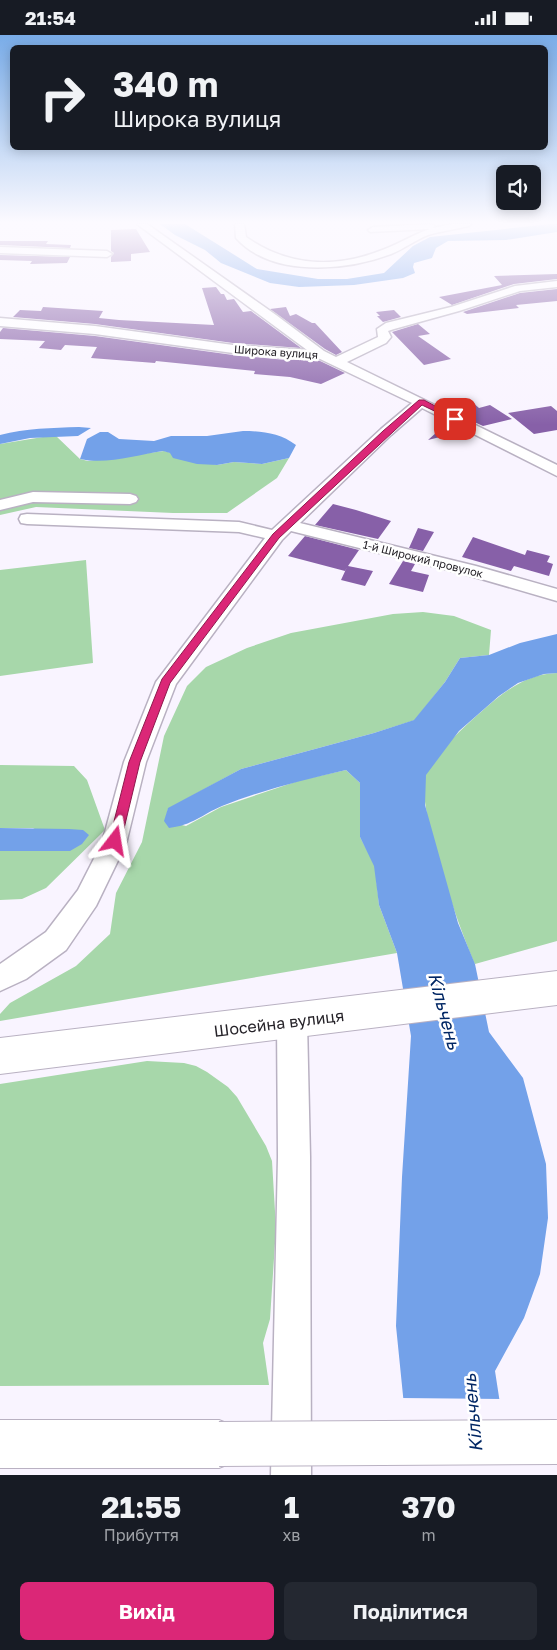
<!DOCTYPE html>
<html lang="uk">
<meta charset="utf-8">
<style>
:root{--surface:#171b24;--page:#242831;--text:#f1f3f6;--muted:#9ea1a6;--accent:#db2777}
body{margin:0;font-family:"Golos Text",sans-serif;background:var(--page);color:var(--text);height:100vh;display:flex;flex-direction:column;font-size:19px;white-space:nowrap}
*{box-sizing:border-box;margin:0}
p{font-size:16px;color:var(--muted)}
.icon{flex:none;width:28px;height:28px;fill:none;stroke:currentColor;stroke-width:2;stroke-linecap:round;stroke-linejoin:round}
.map{position:relative;height:1440px;overflow:hidden}
.drawer{display:flex;flex-direction:column;background:var(--surface);flex:1}
.drawer>*{flex:none}
.top-card{position:absolute;left:10px;top:10px;width:538px;height:105px;border-radius:8px;box-shadow:0 2px 12px #0003;background:#171b24;color:var(--text);overflow:hidden}
.fabs{position:absolute;left:496px;top:130px;display:grid;gap:10px}
.fabs a{display:grid;place-items:center;width:45px;height:45px;border-radius:8px;background:var(--surface);box-shadow:0 2px 12px #0003;font-size:25px}
.pin{position:absolute;display:grid;place-items:center;width:42px;height:42px;color:#fff;margin:-21px;border-radius:10px;box-shadow:0 2px 8px #0006}
.me{position:absolute;width:55px;margin:-28px;rotate:14deg;stroke-linejoin:round;filter:drop-shadow(0 0 4px #0008)}
.turn{display:flex;align-items:center;gap:18px;height:105px;padding:0 20px;font-size:22px}
.turn .icon{width:65px;height:65px;stroke-width:2.5}
.turn b{display:block;font-size:35px;line-height:42px}
.eta{display:flex;justify-content:space-evenly;align-items:center;height:85px;text-align:center}
.eta b{font-size:30px;font-weight:700;line-height:35px}
.action{display:flex;gap:10px;margin-top:auto;padding:10px 20px}
.action a{flex:1;height:58px;border-radius:8px;background:var(--accent);color:#fff;font-size:20px;font-weight:700;line-height:58px;text-align:center}
.action a+a{background:var(--page);color:var(--text)}
.status{display:flex;justify-content:space-between;align-items:center;height:35px;padding:0 25px;background:var(--surface);direction:ltr}
.status svg{height:14px;fill:currentColor}
.map>svg:first-child{display:block}
.green{fill:#a7d7aa}
.water{fill:#73a1e9}
.pier{fill:#f9f4ff}
.building{fill:#8760a8}
.lines{fill:none;stroke-linecap:round;stroke-linejoin:round}
.minor-casing{stroke:#b9b1c2;stroke-width:3}
.major-casing{stroke:#b9b1c2;stroke-width:2}
.highway-casing{stroke:#b9b1c2;stroke-width:2}
.minor{fill:#fff;fill-rule:evenodd}
.major{fill:#fff;fill-rule:evenodd}
.highway{fill:#fff;fill-rule:evenodd}
.highway-bridge-casing{stroke:#b9b1c2;stroke-width:46;stroke-linecap:butt}
.highway-bridge{stroke:#fff;stroke-width:44}
.route{fill:#db2777;stroke:#8e194d}
.labels{text-anchor:middle;stroke-width:5;stroke-linejoin:round;paint-order:stroke}
.far-street-label{font-size:11px;fill:#262329;stroke:#fff}
.near-street-label{font-size:16px;fill:#262329;stroke:#fff}
.near-water-label{font-size:18px;font-style:italic;fill:#002664;stroke:#fff}
</style>
<div class="status"><b>21:54</b><svg viewBox="0 0 49 12"><path d="M0 12V9h3v3zM5 12V6h3v6zM10 12V3h3v9zM15 12V0h3v12zM26 1h20v11H26zM47 4h2v5h-2z"/></svg></div>
<div class="map">
<svg width="557" height="1440" viewBox="0 0 557 1440">
<rect width="100%" height="100%" fill="#f9f4ff"/>
<!-- green -->
<path class="green" d="M55,400L80,424L88,426L164,416L217,430L234,427L262,429L289,423L277,443L227,478H173L36,472L0,480V409Z
M86,525L93,628L0,641V535Z
M423,577L454,581L491,595L489,620L460,623L445,647L415,685L374,698L241,734L168,774L165,786L186,791L221,772L301,745L346,735L360,748V802L375,831L379,870L397,918L0,986V979L10,968L76,931L110,899L116,858L142,807L164,701L187,651L206,632L247,613L291,598L393,579Z
M557,638V906L475,929C461,896 414,770 426,739C434,719 465,691 481,677C503,657 526,639 557,638Z
M0,730L74,731L87,745L105,795L46,853L22,864L0,865V816H70L33,793H0Z
M147,1026L184,1028L196,1031L207,1037L228,1052L237,1062L266,1111L272,1126L276,1193L270,1284L263,1308L269,1350L0,1351V1049Z"/>
<!-- water -->
<path class="water" d="M160,189H185L257,234L318,244H347L384,238L413,211L430,202L551,189H557V197L506,205L448,206L436,213L432,223L414,228L413,232L415,238L403,243L354,250L299,252L270,248L221,228L205,215L175,200Z
M79,392L91,393L78,401L30,403L0,409V400C26,393 52,393 79,392Z
M243,396C262,396 280,398 296,410L289,423L262,429L234,427L217,430L197,429L173,423L170,418L163,416C137,420 106,430 80,424L87,404L100,397H108L119,404L154,406L171,401H207Z
M557,599V638L544,639L518,648L499,661L459,696L426,740L425,770L458,888L475,929L489,997L523,1043L546,1129L548,1183L540,1239L524,1283L495,1336L511,1440H411L396,1291L402,1142L411,1001L397,918L379,870L374,831L360,802V748L346,735C304,745 262,755 222,771C201,780 193,790 169,793L164,786L168,773L241,734L374,698L414,685L445,647L460,623L489,620L520,608Z
M0,793L69,794L83,795L89,800L82,809L70,816H0Z"/>
<!-- pier -->
<path class="pier" d="M401,1363L502,1364L513,1440H408Z"/>
<!-- building -->
<path class="building" d="M136,194L150,217L131,219V226L111,227V222L114,218L111,216V195Z
M0,206H48L46,209L71,210L70,213L0,210Z
M0,220L70,222L67,228L30,229L32,226L0,225Z
M557,239V244L514,249L452,270L439,262L502,250L494,241Z
M216,252L221,259H224L227,265L234,264L243,277L251,276L301,313L233,308L95,289L13,282L20,275L41,276L43,272L103,276L99,283L119,285L214,290L202,253Z
M557,254V266L516,270L519,273L467,279L463,277L520,258Z
M286,272L290,281L296,279L312,288H315L342,317L336,320L325,314L270,274Z
M394,275L401,282L383,287L377,281H380L376,277Z
M418,289L430,299L418,301L451,324L424,330L392,297Z
M3,293L95,301L233,320L286,325H318L345,338L321,349L290,342L254,339L255,336L156,326L155,328L91,323L97,312L65,310L61,315L39,313L45,306L0,304V297Z
M471,366L479,373L490,370L512,384L483,391L457,379Z
M551,371L557,376V395L534,399L508,378Z
M447,388L464,396L428,405Z
M333,469L356,475L391,486L378,504L315,490Z
M418,493L434,497L423,516L409,513Z
M305,501L359,515L348,531L373,536L365,551L341,545L347,532L345,536L288,521Z
M473,502L525,520L527,515L550,521L547,527L553,529L549,541L514,531L511,536L462,522Z
M403,526L415,529L411,536L429,540L423,557L389,549Z"/>
<g class="lines">
<!-- minor casing -->
<g class="minor-casing">
<path id="minor" d="M137,189H147L276,280L324,316L336,322L378,302L377,294L386,288L451,272L515,251L557,246V252L520,256L459,276L394,294L388,296L391,302L386,308L347,327L557,430V441L422,373L391,400L300,488L476,531L557,554V566L464,539L291,496L282,505L176,649L146,727L126,809L96,871L66,915L26,944L0,956V929L46,897L78,855L102,808L124,727L156,647L265,503L239,497L27,489L21,488L19,484L21,480L27,479L239,487L272,495L381,394L412,368L318,323H286L233,318L95,299L0,291V283L95,291L233,310L307,315Z
M235,189H244L246,202C289,232 336,234 385,214C401,208 414,199 430,194L370,197L368,195L373,192L432,189L435,191L433,193L452,189H471L469,191C456,194 442,196 428,200C415,205 404,214 391,219C346,236 272,243 236,203Z
M0,212L107,216L112,219L107,222L0,218Z
M33,457L130,459L136,461L138,464L136,467L130,469L33,467L0,475V465Z
M292,972L302,976L307,986L310,1122L311,1440H271L278,1122L277,986L282,976Z"/>
</g>
<!-- major casing -->
<g class="major-casing">
<path id="major" d="M557,936V970L0,1039V1003Z"/>
</g>
<!-- highway casing -->
<g class="highway-casing">
<path id="highway" d="M0,1385H219L236,1392L243,1409L236,1426L219,1433H0Z"/>
</g>
<!-- minor -->
<use href="#minor" class="minor"/>
<!-- major -->
<use href="#major" class="major"/>
<!-- highway -->
<use href="#highway" class="highway"/>
<!-- highway-bridge casing -->
<g class="highway-bridge-casing">
<path id="highway-bridge" d="M219,1409L557,1407"/>
</g>
<!-- highway-bridge -->
<use href="#highway-bridge" class="highway-bridge"/>
</g>
<!-- sky -->
<linearGradient id="sky" x2="0" y2="1"><stop stop-color="#79ace8"/><stop offset="0.48" stop-color="#fcfaff"/><stop offset="1" stop-color="#fcfaff" stop-opacity="0"/></linearGradient>
<rect width="557" height="390" fill="url(#sky)"/>
<!-- route -->
<path class="route" d="M419,365H424L459,384L453,385L422,370L279,503L170,648L140,727L121,806L119,810L115,812L110,810L109,806L129,727L162,644L273,499L383,396Z"/>
<g class="labels">
<!-- far-street labels -->
<g class="far-street-label">
<text transform="translate(276 317) rotate(4)" y="4">Широка вулиця</text>
<text transform="translate(423 524) rotate(14)" y="4">1-й Широкий провулок</text>
</g>
<!-- near-street labels -->
<g class="near-street-label">
<text transform="translate(279 988) rotate(-7)" y="6">Шосейна вулиця</text>
</g>
<!-- near-water labels -->
<g class="near-water-label">
<text transform="translate(444 976) rotate(75)" y="6">Кільчень</text>
<text transform="translate(473 1378) rotate(-95)" y="6">Кільчень</text>
</g>
</g>
</svg>
<div class="fabs">
<a><svg class="icon" aria-label="sound" viewBox="0 0 24 24"><path d="M4 9h4l5-4v14l-5-4H4zM17 9q2 3 0 6"/></svg></a>
</div>
<div class="pin" style="left:455px;top:384px;background:#d93025"><svg class="icon" aria-label="arrive" viewBox="0 0 24 24"><path d="M6 21V4h12l-3 4 3 4H6"/></svg></div>
<svg class="me" style="left:115px;top:806px" viewBox="-20 -20 40 40"><path d="M0-17L14 15 0 8-14 15z" fill="#db2777" stroke="#fff" stroke-width="4"/></svg>
<div class="top-card">
<div class="turn"><svg class="icon" aria-label="right" viewBox="0 0 24 24"><path d="M7 20v-9h11M14 6l5 5-5 5"/></svg><div><b>340 m</b>Широка вулиця</div></div>
</div>
</div>
<section class="drawer">
<div class="eta">
<div><b>21:55</b><p>Прибуття</p></div>
<div><b>1</b><p>хв</p></div>
<div><b>370</b><p>m</p></div>
</div>
<div class="action"><a>Вихід</a><a>Поділитися</a></div>
</section>
